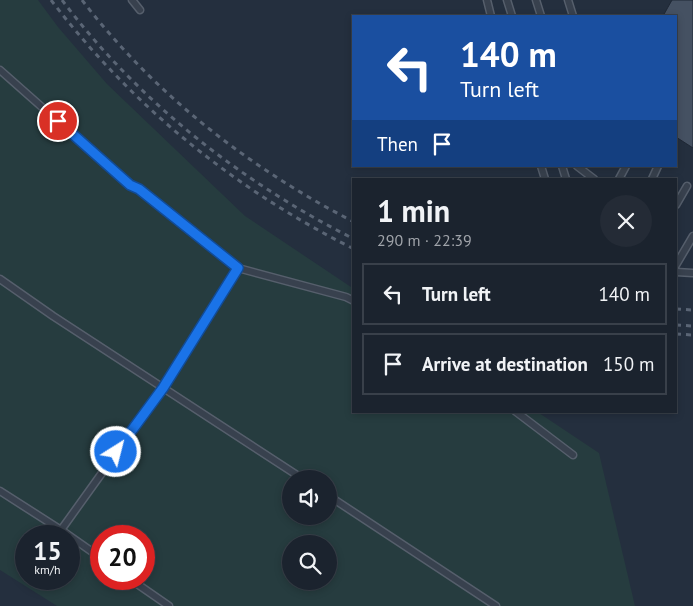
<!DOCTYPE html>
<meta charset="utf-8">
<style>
:root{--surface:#1b232e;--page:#242b36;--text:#f1f3f6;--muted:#a0a4aa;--line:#39404a}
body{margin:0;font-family:"PT Sans",sans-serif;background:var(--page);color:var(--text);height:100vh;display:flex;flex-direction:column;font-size:19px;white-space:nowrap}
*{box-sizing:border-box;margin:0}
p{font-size:16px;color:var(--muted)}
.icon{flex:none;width:28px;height:28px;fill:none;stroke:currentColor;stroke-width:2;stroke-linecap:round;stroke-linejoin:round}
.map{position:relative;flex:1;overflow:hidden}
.details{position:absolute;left:352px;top:178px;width:325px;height:235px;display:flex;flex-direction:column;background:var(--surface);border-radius:0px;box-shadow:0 2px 8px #0003,0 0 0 1px var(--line)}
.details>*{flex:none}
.top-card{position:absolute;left:352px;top:15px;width:325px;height:152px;border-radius:0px;box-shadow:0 2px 8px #0003,0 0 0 1px var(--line);background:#1a4fa0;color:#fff;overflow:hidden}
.buttons{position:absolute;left:282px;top:470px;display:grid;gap:10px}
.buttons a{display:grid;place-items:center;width:55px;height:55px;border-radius:50%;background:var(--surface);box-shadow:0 2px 8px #0003,0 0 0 1px var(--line);font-size:25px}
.speed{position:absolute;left:15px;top:525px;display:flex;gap:10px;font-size:25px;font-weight:700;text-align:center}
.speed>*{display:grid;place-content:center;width:65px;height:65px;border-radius:50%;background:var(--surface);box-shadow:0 2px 8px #0003,0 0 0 1px var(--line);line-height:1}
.speed small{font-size:12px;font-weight:400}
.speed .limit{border:8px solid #d22;background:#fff;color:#111}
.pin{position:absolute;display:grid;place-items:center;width:42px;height:42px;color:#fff;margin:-21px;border:2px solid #fff;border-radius:50%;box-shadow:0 1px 5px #0007}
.me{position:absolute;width:55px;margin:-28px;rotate:36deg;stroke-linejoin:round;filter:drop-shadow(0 0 4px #0008)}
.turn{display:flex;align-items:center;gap:18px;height:105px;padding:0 25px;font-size:22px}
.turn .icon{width:65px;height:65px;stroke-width:2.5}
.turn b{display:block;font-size:35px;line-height:42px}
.then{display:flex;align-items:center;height:48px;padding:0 25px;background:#0003;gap:10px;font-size:19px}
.round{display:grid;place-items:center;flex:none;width:52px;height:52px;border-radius:26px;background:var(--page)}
.summary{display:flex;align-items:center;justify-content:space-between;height:85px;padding:0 25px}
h1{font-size:30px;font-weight:600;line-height:38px}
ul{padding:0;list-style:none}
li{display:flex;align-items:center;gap:15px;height:62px;margin:0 10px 8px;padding:0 15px;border:2px solid var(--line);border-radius:0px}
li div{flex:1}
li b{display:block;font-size:19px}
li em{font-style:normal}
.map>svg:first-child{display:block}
.green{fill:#263c3f;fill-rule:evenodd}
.building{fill:#455162;stroke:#1f2835}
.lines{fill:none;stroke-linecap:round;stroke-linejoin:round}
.lane-casing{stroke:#565f6c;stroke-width:9}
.lane{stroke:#38414e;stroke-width:6}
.rail{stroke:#5a6575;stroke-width:3;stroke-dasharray:5 5;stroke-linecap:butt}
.route-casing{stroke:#114b97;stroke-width:12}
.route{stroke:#1a73e8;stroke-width:9}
</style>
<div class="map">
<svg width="693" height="606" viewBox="0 0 693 606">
<rect width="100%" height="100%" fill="#242f3e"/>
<!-- green -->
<path class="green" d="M0,0H38L58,27L107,84L245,216L354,289V411H536L599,453L635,606H57L0,570ZM291,479H329V516H291ZM26,536H69V579H26ZM101,536H144V579H101ZM291,544H329V581H291Z"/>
<!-- building -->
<path class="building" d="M672,0H693V148L676,137V16H663Z"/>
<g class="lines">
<!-- lane casing -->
<g class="lane-casing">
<path id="lane" d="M132,0L140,10
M487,0L491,16
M507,0L512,16
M536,0L541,16
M568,0L573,16
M0,70L130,185L139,189L238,268L346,297L354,301
M541,166L545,179
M562,166L566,179
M577,166L594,179
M619,179L626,166
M652,179L658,166
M676,205L687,186
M676,265L693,236
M676,272L693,273
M0,279L53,316L303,479
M515,411L573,455
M0,491L61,530L101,558
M329,496L496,606
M61,530L163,388L238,268
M130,579L169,606"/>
</g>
<!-- lane -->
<use href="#lane" class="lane"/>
<!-- rail -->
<path class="rail" d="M51,0C132,106 234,189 354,249
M62,0C139,102 241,182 354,239
M82,0C154,94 249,168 354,222
M676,309L693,310
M676,325L693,326
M676,334L693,335"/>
</g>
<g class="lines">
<!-- route casing -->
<g class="route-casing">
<path id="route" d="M58,121L130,185L139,189L238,268L163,388L116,452"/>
</g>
<!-- route -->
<use href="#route" class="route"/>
</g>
</svg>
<div class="buttons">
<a><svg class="icon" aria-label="sound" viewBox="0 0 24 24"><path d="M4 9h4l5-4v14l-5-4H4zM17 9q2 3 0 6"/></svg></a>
<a><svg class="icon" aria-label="search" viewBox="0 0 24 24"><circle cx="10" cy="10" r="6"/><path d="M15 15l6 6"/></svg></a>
</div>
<div class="speed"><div>15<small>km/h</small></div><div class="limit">20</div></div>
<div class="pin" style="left:58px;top:121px;background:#d93025"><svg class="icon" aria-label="arrive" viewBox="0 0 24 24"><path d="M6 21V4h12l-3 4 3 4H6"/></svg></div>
<svg class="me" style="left:116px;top:452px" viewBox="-20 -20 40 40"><circle r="17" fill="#1a73e8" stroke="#fff" stroke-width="3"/><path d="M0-11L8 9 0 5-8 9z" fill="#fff"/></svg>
<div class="top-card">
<div class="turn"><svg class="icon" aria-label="left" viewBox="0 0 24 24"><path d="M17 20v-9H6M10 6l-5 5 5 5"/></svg><div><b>140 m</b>Turn left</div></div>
<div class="then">Then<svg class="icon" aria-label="arrive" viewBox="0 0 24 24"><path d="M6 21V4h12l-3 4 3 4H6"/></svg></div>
</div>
<section class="details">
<div class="summary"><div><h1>1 min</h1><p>290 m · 22:39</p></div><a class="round"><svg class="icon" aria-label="close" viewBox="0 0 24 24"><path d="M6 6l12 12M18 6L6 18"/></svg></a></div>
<ul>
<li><svg class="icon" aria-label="left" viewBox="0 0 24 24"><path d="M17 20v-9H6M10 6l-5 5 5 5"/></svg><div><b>Turn left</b></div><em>140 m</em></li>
<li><svg class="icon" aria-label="arrive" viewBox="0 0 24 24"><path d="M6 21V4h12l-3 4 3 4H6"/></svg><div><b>Arrive at destination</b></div><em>150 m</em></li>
</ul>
</section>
</div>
